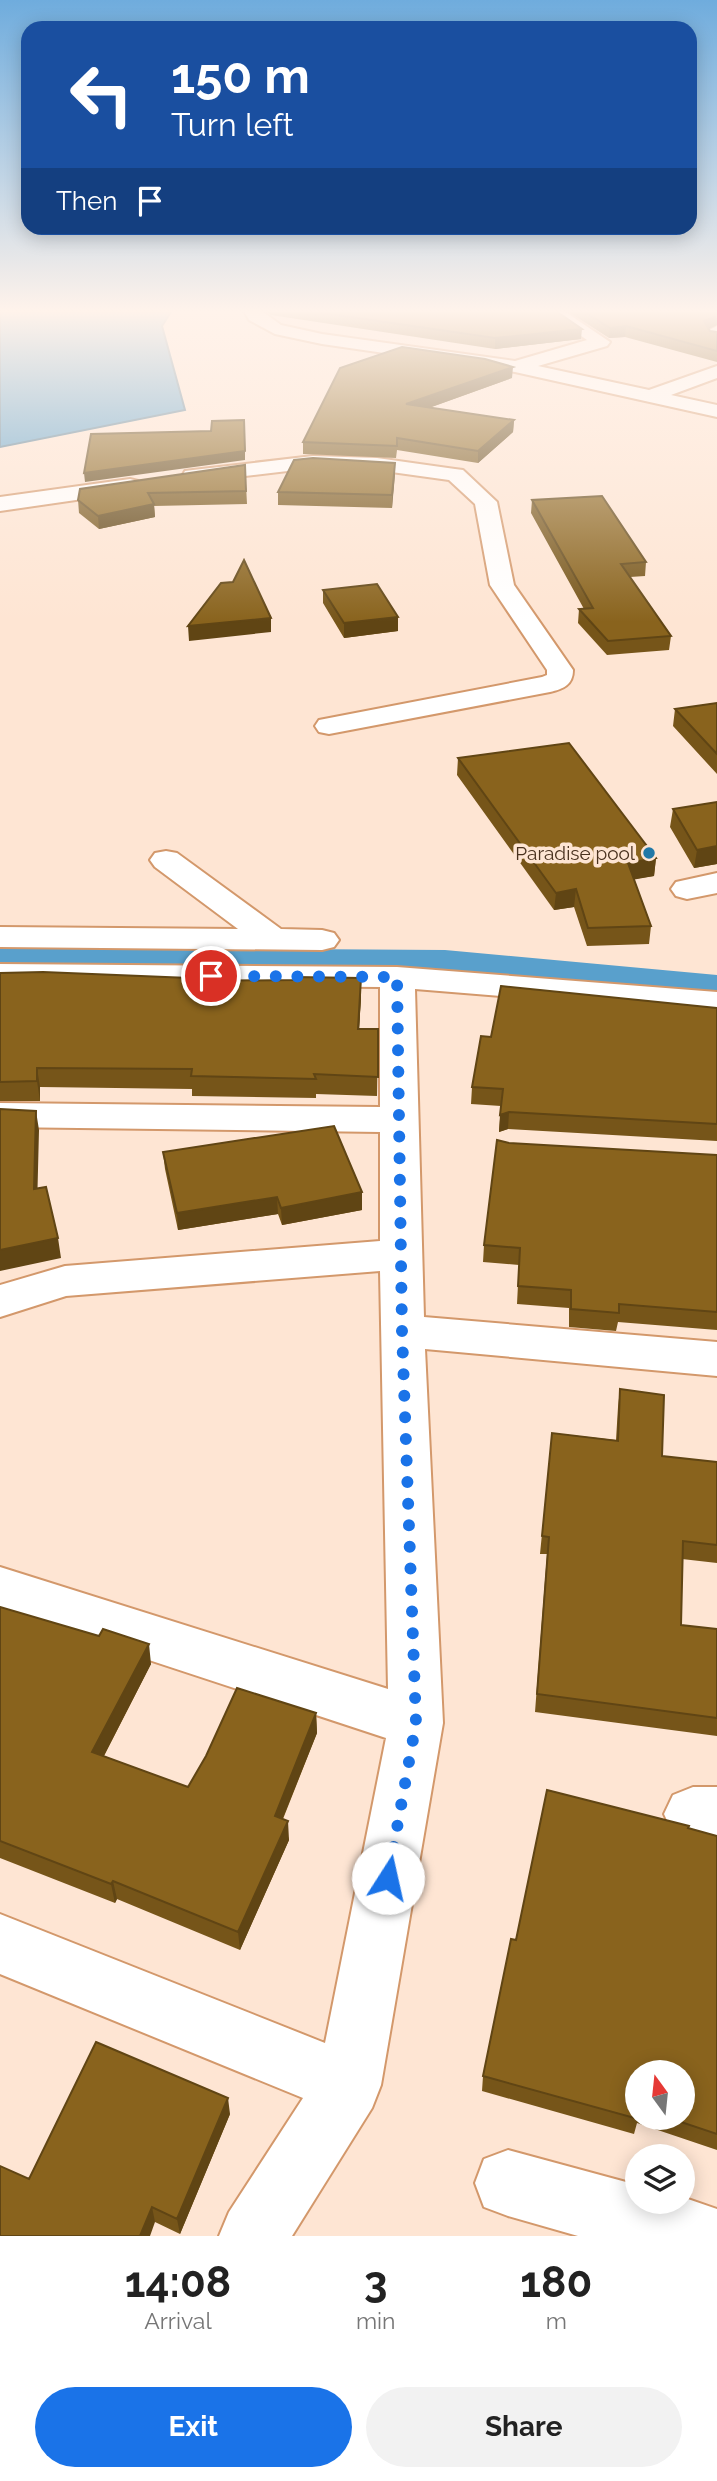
<!DOCTYPE html>
<style>
:root{--surface:#fff;--page:#f2f2f2;--text:#222;--muted:#767676;--accent:#1a73e8}
body{margin:0;font-family:Raleway,sans-serif;background:var(--page);color:var(--text);height:100vh;display:flex;flex-direction:column;font-size:26px;white-space:nowrap}
*{box-sizing:border-box;margin:0}
p{font-size:23px;color:var(--muted)}
.icon{flex:none;width:38px;height:38px;fill:none;stroke:currentColor;stroke-width:2;stroke-linecap:round;stroke-linejoin:round}
.map{position:relative;height:2236px;overflow:hidden}
.drawer{display:flex;flex-direction:column;background:var(--surface);flex:1}
.drawer>*{flex:none}
.top-card{position:absolute;left:21px;top:21px;width:676px;height:214px;border-radius:21px;box-shadow:0 4px 18px #0003;background:#1a4fa0;color:#fff;overflow:hidden}
.needle{width:46px;rotate:345deg}
.controls{position:absolute;left:625px;top:2060px;display:grid;gap:14px}
.controls a{display:grid;place-items:center;width:70px;height:70px;border-radius:50%;background:var(--surface);box-shadow:0 4px 18px #0003;font-size:35px}
.pin{position:absolute;display:grid;place-items:center;width:60px;height:60px;color:#fff;margin:-30px;border:4px solid #fff;border-radius:50%;box-shadow:0 2px 7px #0007}
.me{position:absolute;width:77px;margin:-38px;rotate:10deg;stroke-linejoin:round;filter:drop-shadow(0 0 5px #0008)}
.turn{display:flex;align-items:center;gap:24px;height:147px;padding:0 35px;font-size:32px}
.turn .icon{width:91px;height:91px;stroke-width:2.5}
.turn b{display:block;font-size:49px;line-height:60px}
.then{display:flex;align-items:center;height:66px;padding:0 35px;background:#0003;gap:14px;font-size:26px}
.eta{display:flex;justify-content:space-evenly;align-items:center;height:119px;text-align:center}
.eta b{font-size:42px;font-weight:700;line-height:49px}
.button{display:flex;gap:14px;margin-top:auto;padding:14px 35px}
.button a{flex:1;height:80px;border-radius:42px;background:var(--accent);color:#fff;font-size:28px;font-weight:700;line-height:80px;text-align:center}
.button a+a{background:var(--page);color:var(--text)}
.map>svg:first-child{display:block}
.water{fill:#59a0cc;stroke:#547f98;stroke-width:2}
.lines{fill:none;stroke-linecap:round;stroke-linejoin:round}
.canal{fill:#59a0cc;fill-rule:evenodd}
.minor-casing{stroke:#d3986b;stroke-width:4}
.minor{fill:#fff;fill-rule:evenodd}
.wall{fill:#765519;fill-rule:evenodd}
.shaded-wall{fill:#604514}
.building{fill:#89631d;stroke:#604514;stroke-width:2}
.route{stroke:#1a73e8;stroke-width:12;stroke-dasharray:0 21.6}
.poi-dot{fill:#2078a7;stroke:#fee5d3;stroke-width:2.5}
.labels{text-anchor:middle;stroke-width:7;stroke-linejoin:round;paint-order:stroke}
.poi-label{font-size:19px;fill:#49311e;stroke:#fee5d3;text-anchor:end}
</style>
<div class="map">
<svg width="717" height="2236" viewBox="0 0 717 2236">
<rect width="100%" height="100%" fill="#fee5d3"/>
<!-- water -->
<path class="water" d="M0,309H173L162,326L185,410L0,447Z"/>
<g class="lines">
<!-- canal -->
<path class="canal" d="M0,947L445,950L717,975V1001L445,976L0,973Z"/>
<!-- minor casing -->
<g class="minor-casing">
<path id="minor" d="M243,309H259L281,325L322,334L515,361L587,340L542,309H561L610,342L607,346L538,366L649,390L717,366V378L671,395L717,405V417L515,372L322,344L275,334L249,320Z
M717,326V341L711,340L705,332Z
M313,456L377,458L455,469L463,470L497,502L514,585L573,670C573,685 563,689 550,692L329,734L319,732L315,726L319,720L542,677L547,675V670L490,585L475,504L449,480L377,470L313,468L193,482L185,481L182,476L185,471L193,470Z
M130,479L138,481L141,486L138,491L0,511V497Z
M166,851L177,853L281,929L322,930L334,933L339,940L334,947L322,950L0,947V927L238,929L155,867L150,860L155,853Z
M717,873V893L687,899L676,896L671,889L676,882Z
M0,964L397,967L717,992V1014L415,989L424,1317L717,1342V1376L425,1349L443,1723L381,2085L372,2108L292,2236H219L229,2212L303,2098L0,1974V1914L325,2043L386,1738L0,1611V1567L388,1689L380,1271L66,1296L0,1317V1285L65,1266L380,1241V1132L0,1127V1103L380,1107V987L0,984Z
M693,1787H717V1841H693L673,1833L664,1814L673,1795Z
M508,2150L637,2185V2202H682V2197L717,2209V2236H578L508,2216L484,2207L475,2183L484,2159Z"/>
</g>
<!-- minor -->
<use href="#minor" class="minor"/>
</g>
<!-- wall -->
<path class="wall" d="M265,309H553L581,339L495,349L271,315L265,310Z
M564,309H717V325L709,329L710,331L717,332V362L625,337L609,338Z
M512,378L429,408L514,420L513,432L478,463L397,450L396,458L303,454V442Z
M395,463L392,508L278,505V492Z
M245,465L247,504L154,506L155,517L99,529L79,513L78,500Z
M532,500L646,562L645,576L630,577L671,636L669,650L607,655L578,623L579,609H584L531,513Z
M323,590L398,631L344,638L323,603Z
M717,703V774L673,726L675,709Z
M458,758L656,858L654,876L634,879L651,926L649,944L587,946L574,907L554,910L457,775Z
M717,802V864L694,868L670,827L673,809Z
M0,973L189,981L361,997L359,1029H378L377,1096L316,1094V1098L192,1096V1089L40,1087V1101H0Z
M686,1006L717,1008V1141L508,1129L499,1132L501,1106L471,1104L472,1087L491,1037Z
M509,1143L717,1155V1330L618,1322L616,1331L569,1327V1308L517,1304L519,1265L483,1262L484,1245Z
M163,1152L362,1210L282,1225L278,1214L178,1230L165,1169Z
M620,1389L662,1456L717,1462V1563L682,1559L681,1625L717,1629V1736L535,1712L547,1554H540L552,1433L616,1440L618,1407Z
M0,1607L151,1664L104,1756L188,1787L316,1713L317,1733L283,1819L289,1840L240,1950L117,1899L115,1903L0,1858Z
M688,1828L717,1836V2150L637,2123L634,2134L482,2091L483,2076L516,1940ZM637,2072L682,2118H637Z
M230,2114L180,2234L155,2222L29,2179Z"/>
<!-- shaded-wall -->
<path class="shaded-wall" d="M717,316V325L702,331L704,321Z
M626,326L625,337L609,338L610,328Z
M582,329L581,339L495,349V338Z
M513,367L512,378L406,416V404Z
M514,420L513,432L478,463V451Z
M245,451V460L85,482L84,473Z
M395,463V475L392,508V495Z
M154,504L155,517L99,529L98,516Z
M398,617V631L344,638V623Z
M271,618V632L189,641L188,626Z
M717,846V864L694,868L697,850Z
M656,858L654,876L626,881L628,863Z
M576,889L574,907L554,910L556,893Z
M361,978V997L358,1048V1029Z
M37,1068L40,1087V1101L37,1081Z
M36,1111L39,1130L37,1209L34,1189Z
M509,1112L508,1129L499,1132L500,1115Z
M362,1192V1210L282,1225L281,1208Z
M277,1197L278,1214L178,1230L177,1213Z
M58,1238L61,1258L0,1271V1250Z
M149,1644L151,1664L96,1771L92,1752Z
M316,1713L317,1733L276,1835L275,1816Z
M288,1821L289,1840L240,1950L238,1932Z
M113,1881L117,1899L115,1903L111,1884Z
M228,2098L230,2114L180,2234L177,2219Z
M152,2207L155,2222L150,2236H140Z"/>
<!-- building -->
<path class="building" d="M296,309H553L582,329L495,338Z
M580,309H717V316L704,321L710,331L717,332V351L626,326L610,328Z
M402,347L485,359L513,367L406,404L514,420L478,451L397,438V446L303,442L340,368Z
M244,420L245,451L84,473L91,434L211,431L212,421Z
M313,458L395,463L392,495L278,492L294,460Z
M245,465L246,491L148,493L154,504L98,516L78,500L80,489Z
M602,496L646,562L621,564L671,636L608,641L579,609L593,608L532,500Z
M244,560L271,618L188,626L221,583L233,582Z
M377,584L398,617L344,623L323,590Z
M717,703V754L675,709Z
M569,743L656,858L628,863L651,926L588,928L576,889L556,893L458,758Z
M717,802V846L697,850L673,809Z
M43,972L189,978V981L294,980L295,977L361,978L358,1029H378V1077L314,1074L316,1079L191,1076L192,1069L37,1068V1081L0,1082V973Z
M501,986L717,1008V1124L509,1112L500,1115L503,1089L472,1087L481,1036L491,1037Z
M0,1109L36,1111L34,1189L46,1187L58,1238L0,1250Z
M334,1126L362,1192L281,1208L277,1197L177,1213L163,1152Z
M497,1140L509,1143L717,1155V1312L619,1304V1313L571,1309V1290L518,1286L520,1248L484,1245Z
M620,1389L664,1395L662,1456L717,1462V1545L683,1541L681,1625L717,1629V1718L537,1694L549,1537L542,1536L552,1433L618,1441Z
M0,1607L99,1636L103,1629L149,1644L92,1752L188,1787L206,1756L237,1688L316,1713L275,1816L288,1821L238,1932L113,1881L111,1884L0,1841Z
M547,1790L689,1826L688,1828L717,1836V2134L669,2118H682V2072H637L638,2119L483,2076L511,1939L516,1940Z
M96,2042L228,2098L177,2219L152,2207L140,2236H0V2166L29,2179Z"/>
<!-- sky -->
<linearGradient id="sky" x2="0" y2="1"><stop stop-color="#6facdd"/><stop offset="0.5" stop-color="#fff3eb"/><stop offset="1" stop-color="#fff3eb" stop-opacity="0"/></linearGradient>
<rect width="717" height="622" fill="url(#sky)"/>
<g class="lines">
<!-- route -->
<path class="route" d="M211,976L397,977L402,1331L416,1723L388,1878"/>
</g>
<!-- markers -->
<circle class="poi-dot" cx="649" cy="853" r="7"/>
<g class="labels">
<!-- poi labels -->
<g class="poi-label">
<text x="635" y="860">Paradise pool</text>
</g>
</g>
</svg>
<div class="controls">
<a><svg class="needle" viewBox="-14 -14 28 28"><path d="M0-13l5 13h-10z" fill="#e53935"/><path d="M0 13l5-13h-10z" fill="#767676"/></svg></a>
<a><svg class="icon" aria-label="layers" viewBox="0 0 24 24"><path d="M12 4l9 5-9 5-9-5zM3 14l9 5 9-5"/></svg></a>
</div>
<div class="pin" style="left:211px;top:976px;background:#d93025"><svg class="icon" aria-label="arrive" viewBox="0 0 24 24"><path d="M6 21V4h12l-3 4 3 4H6"/></svg></div>
<svg class="me" style="left:388px;top:1878px" viewBox="-20 -20 40 40"><circle r="19" fill="#fff"/><path d="M0-13L10 11 0 6-10 11z" fill="#1a73e8"/></svg>
<div class="top-card">
<div class="turn"><svg class="icon" aria-label="left" viewBox="0 0 24 24"><path d="M17 20v-9H6M10 6l-5 5 5 5"/></svg><div><b>150 m</b>Turn left</div></div>
<div class="then">Then<svg class="icon" aria-label="arrive" viewBox="0 0 24 24"><path d="M6 21V4h12l-3 4 3 4H6"/></svg></div>
</div>
</div>
<section class="drawer">
<div class="eta">
<div><b>14:08</b><p>Arrival</p></div>
<div><b>3</b><p>min</p></div>
<div><b>180</b><p>m</p></div>
</div>
<div class="button"><a>Exit</a><a>Share</a></div>
</section>
